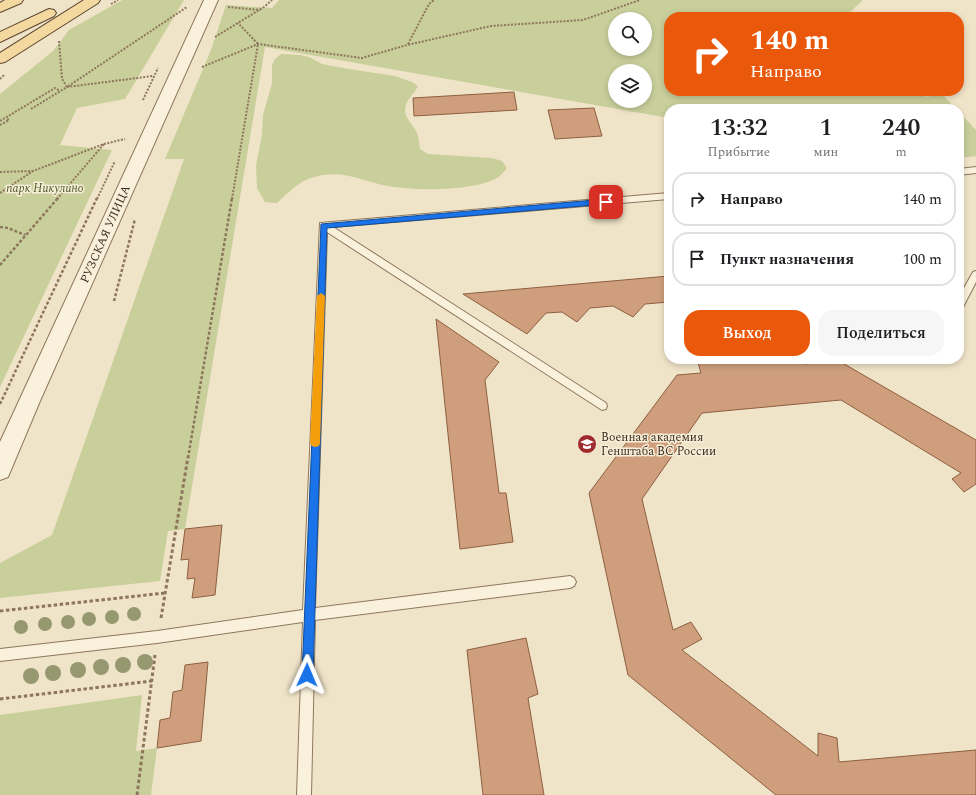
<!DOCTYPE html>
<html lang="ru">
<meta charset="utf-8">
<style>
:root{--surface:#fff;--page:#f6f6f6;--text:#202124;--muted:#757577;--line:#e0e0e0;--accent:#ea580c}
body{margin:0;font-family:Spectral,serif;background:var(--page);color:var(--text);height:100vh;display:flex;flex-direction:column;font-size:15px;white-space:nowrap}
*{box-sizing:border-box;margin:0}
p{font-size:13px;color:var(--muted)}
.icon{flex:none;width:22px;height:22px;fill:none;stroke:currentColor;stroke-width:2;stroke-linecap:round;stroke-linejoin:round}
.map{position:relative;flex:1;overflow:hidden}
.details{position:absolute;left:664px;top:104px;width:300px;height:260px;display:flex;flex-direction:column;background:var(--surface);border-radius:16px;box-shadow:0 2px 6px #0003}
.details>*{flex:none}
.guide{position:absolute;left:664px;top:12px;width:300px;height:84px;border-radius:16px;box-shadow:0 2px 6px #0003;background:#ea580c;color:#fff;overflow:hidden}
.fabs{position:absolute;left:608px;top:12px;display:grid;gap:8px}
.fabs a{display:grid;place-items:center;width:44px;height:44px;border-radius:50%;background:var(--surface);box-shadow:0 2px 6px #0003;font-size:20px}
.pin{position:absolute;display:grid;place-items:center;width:34px;height:34px;color:#fff;margin:-17px;border-radius:8px;box-shadow:0 2px 6px #0006}
.me{position:absolute;width:44px;margin:-22px;rotate:1deg;stroke-linejoin:round;filter:drop-shadow(0 0 3px #0008)}
.turn{display:flex;align-items:center;gap:14px;height:84px;padding:0 20px;font-size:18px}
.turn .icon{width:52px;height:52px;stroke-width:2.5}
.turn b{display:block;font-size:28px;line-height:34px}
.eta{display:flex;justify-content:space-evenly;align-items:center;height:68px;text-align:center}
.eta b{font-size:24px;font-weight:600;line-height:28px}
.action{display:flex;gap:8px;margin-top:auto;padding:8px 20px}
.action a{flex:1;height:46px;border-radius:16px;background:var(--accent);color:#fff;font-size:16px;font-weight:600;line-height:46px;text-align:center}
.action a+a{background:var(--page);color:var(--text)}
ul{padding:0;list-style:none}
li{display:flex;align-items:center;gap:12px;height:54px;margin:0 8px 6px;padding:0 12px;border:2px solid var(--line);border-radius:16px}
li div{flex:1}
li b{display:block;font-size:15px}
li em{font-style:normal}
.map>svg:first-child{display:block}
.green{fill:#c9cf9b;fill-rule:evenodd}
.building{fill:#cf9f7d;stroke:#8d5f41}
.lines{fill:none;stroke-linecap:round;stroke-linejoin:round}
.service-casing{stroke:#8d765c;stroke-width:2}
.tertiary-casing{stroke:#8d765c;stroke-width:2}
.primary-casing{stroke:#5b4430;stroke-width:2}
.path-far2{stroke:#8d765c;stroke-width:2;stroke-dasharray:2 1.5;stroke-linecap:butt}
.path-far1{stroke:#8d765c;stroke-width:2.5;stroke-dasharray:3 2;stroke-linecap:butt}
.path{stroke:#8d765c;stroke-width:3;stroke-dasharray:3.5 2.5;stroke-linecap:butt}
.service{fill:#faf1dc;fill-rule:evenodd}
.tertiary{fill:#faf1dc;fill-rule:evenodd}
.primary{fill:#f3d9a0;fill-rule:evenodd}
.tree{fill:#96986f}
.route{fill:#1a73e8;stroke:#114b97}
.slow{fill:#f59e0b}
.labels{text-anchor:middle;stroke-width:3;stroke-linejoin:round;paint-order:stroke}
.park-label{font-size:12px;font-style:italic;fill:#4d5a26;stroke:#f7eed8}
.street-label{font-size:12px;fill:#3d2e20;stroke:#f7eed8}
.poi-label{font-size:12px;fill:#3d2e20;stroke:#f7eed8;text-anchor:start}
</style>
<div class="map">
<svg width="976" height="795" viewBox="0 0 976 795">
<rect width="100%" height="100%" fill="#f0e4c8"/>
<!-- green -->
<path class="green" d="M122,0H184L125,99L77,108L60,145L112,150L0,387V94L53,51L69,30Z
M279,0H863L846,16L847,17H669V91H920L926,97L942,94L956,109H669V118L265,47L185,529L168,531L160,581L0,598V563L52,535L184,159H165L211,50L226,5L272,8ZM615,19H645V49H615ZM615,71H645V101H615Z
M281,54L300,55L309,57L322,64L349,69L395,76L412,82L418,86C415,93 408,98 406,105C402,117 413,124 417,133C419,138 419,144 420,149L428,154L492,158L502,161L507,168C505,170 503,173 501,175C481,192 414,191 388,186C359,181 343,168 311,178C298,182 287,194 277,203L265,202L257,188L256,165L262,135L263,115L272,83V65L275,59Z
M959,112L976,130V156L959,158Z
M142,695L136,751L157,748L151,795H0V715Z"/>
<!-- building -->
<path class="building" d="M514,92L517,110L414,116L413,98Z
M594,108L602,136L555,139L548,110Z
M669,276V302L645,304L633,317L613,306L590,308L577,322L562,312L546,313L527,334L463,294Z
M436,319L499,362L485,380L499,493H506L513,542L460,549Z
M697,359H803L805,364L839,361L976,440V484L964,492L952,479L961,473L841,400L702,413L642,499L673,630L691,622L702,639L682,650L818,756V733L837,738L839,762L976,750V795H776L628,675L589,493L677,375L701,373Z
M222,525L215,595L192,598L195,578L187,579L189,559L181,560L185,529Z
M526,638L538,694L528,698L544,795H483L467,650Z
M208,662L201,741L157,748L160,720L170,718L173,692L182,690L185,665Z"/>
<g class="lines">
<!-- service casing -->
<g class="service-casing">
<path id="service" d="M976,167V173L959,175V169Z
M669,193V199L333,227L606,403L607,406L606,409L602,410L327,232L315,608L570,576L574,578L576,582L574,586L570,588L315,620L311,795H297L303,622L157,643L0,661V649L157,631L303,610L320,223Z
M976,271V282L962,309L959,310V297L973,272Z"/>
</g>
<!-- tertiary casing -->
<g class="tertiary-casing">
<path id="tertiary" d="M204,0H218L40,401L8,477L0,480V442Z"/>
</g>
<!-- primary casing -->
<g class="primary-casing">
<path id="primary" d="M5,0H23L21,3L0,12V3Z
M84,0H100L98,3L5,62L0,63V53Z
M49,9L54,10L56,13L54,16L0,42V32Z"/>
</g>
<!-- path-far2 -->
<path class="path-far2" d="M111,4L118,0
M228,7L260,10
M215,37L264,7L272,0
M59,41L62,79L67,87L187,7
M408,44L429,4L434,0
M202,67L258,44L362,58L407,45L491,26L583,20L640,0
M0,79L4,75
M143,100L158,68
M31,109L67,87L153,76
M0,121L55,88L60,91
M0,125L9,120L6,118
M0,172L33,171
M0,193L33,171L104,144L125,139
M57,199L104,144
M97,199L115,161
M232,199L258,44L238,23"/>
<!-- path-far1 -->
<path class="path-far1" d="M0,227L8,228L25,235
M0,265L58,198
M114,301L135,219
M0,404L97,198
M188,458L232,198"/>
<!-- path -->
<path class="path" d="M0,611L165,593
M161,618L188,457
M0,699L152,681
M137,795L155,655"/>
<!-- service -->
<use href="#service" class="service"/>
<!-- tertiary -->
<use href="#tertiary" class="tertiary"/>
<!-- primary -->
<use href="#primary" class="primary"/>
</g>
<!-- trees -->
<g class="tree">
<circle cx="134" cy="614" r="7"/>
<circle cx="112" cy="617" r="7"/>
<circle cx="89" cy="619" r="7"/>
<circle cx="68" cy="622" r="7"/>
<circle cx="45" cy="624" r="7"/>
<circle cx="21" cy="627" r="7"/>
<circle cx="145" cy="662" r="8"/>
<circle cx="123" cy="665" r="8"/>
<circle cx="101" cy="667" r="8"/>
<circle cx="78" cy="670" r="8"/>
<circle cx="53" cy="673" r="8"/>
<circle cx="31" cy="676" r="8"/>
</g>
<!-- route -->
<path class="route" d="M606,199L610,202L606,204L327,228L313,675L311,679L307,681L303,679L302,675L321,224Z"/>
<!-- slow -->
<path class="slow" d="M321,293L325,296L320,443L319,446L315,447L312,446L310,443L317,296Z"/>
<!-- icons -->
<defs>
<g id="university-disc" transform="scale(1)"><circle r="9.5" fill="#9e2a2b" stroke="#f7eed8"/><path d="M0-5L7-2L0 1L-7-2ZM-4 1L0 2.5L4 1V4Q0 6-4 4Z" fill="#fff"/></g>
</defs>
<g fill-rule="evenodd">
<use href="#university-disc" x="587" y="444"/>
</g>
<g class="labels">
<!-- park labels -->
<g class="park-label">
<text x="45" y="192">парк Никулино</text>
</g>
<!-- street labels -->
<g class="street-label">
<text transform="translate(105 234) rotate(-66)" y="4">РУЗСКАЯ УЛИЦА</text>
</g>
<!-- poi labels -->
<g class="poi-label">
<text x="601" y="441">Военная академия<tspan x="601" dy="14">Генштаба ВС России</tspan></text>
</g>
</g>
</svg>
<div class="fabs">
<a><svg class="icon" aria-label="search" viewBox="0 0 24 24"><circle cx="10" cy="10" r="6"/><path d="M15 15l6 6"/></svg></a>
<a><svg class="icon" aria-label="layers" viewBox="0 0 24 24"><path d="M12 4l9 5-9 5-9-5zM3 14l9 5 9-5"/></svg></a>
</div>
<div class="pin" style="left:606px;top:202px;background:#d93025"><svg class="icon" aria-label="arrive" viewBox="0 0 24 24"><path d="M6 21V4h12l-3 4 3 4H6"/></svg></div>
<svg class="me" style="left:307px;top:675px" viewBox="-20 -20 40 40"><path d="M0-17L14 15 0 8-14 15z" fill="#1a73e8" stroke="#fff" stroke-width="4"/></svg>
<div class="guide">
<div class="turn"><svg class="icon" aria-label="right" viewBox="0 0 24 24"><path d="M7 20v-9h11M14 6l5 5-5 5"/></svg><div><b>140 m</b>Направо</div></div>
</div>
<section class="details">
<div class="eta">
<div><b>13:32</b><p>Прибытие</p></div>
<div><b>1</b><p>мин</p></div>
<div><b>240</b><p>m</p></div>
</div>
<ul>
<li><svg class="icon" aria-label="right" viewBox="0 0 24 24"><path d="M7 20v-9h11M14 6l5 5-5 5"/></svg><div><b>Направо</b></div><em>140 m</em></li>
<li><svg class="icon" aria-label="arrive" viewBox="0 0 24 24"><path d="M6 21V4h12l-3 4 3 4H6"/></svg><div><b>Пункт назначения</b></div><em>100 m</em></li>
</ul>
<div class="action"><a>Выход</a><a>Поделиться</a></div>
</section>
</div>
